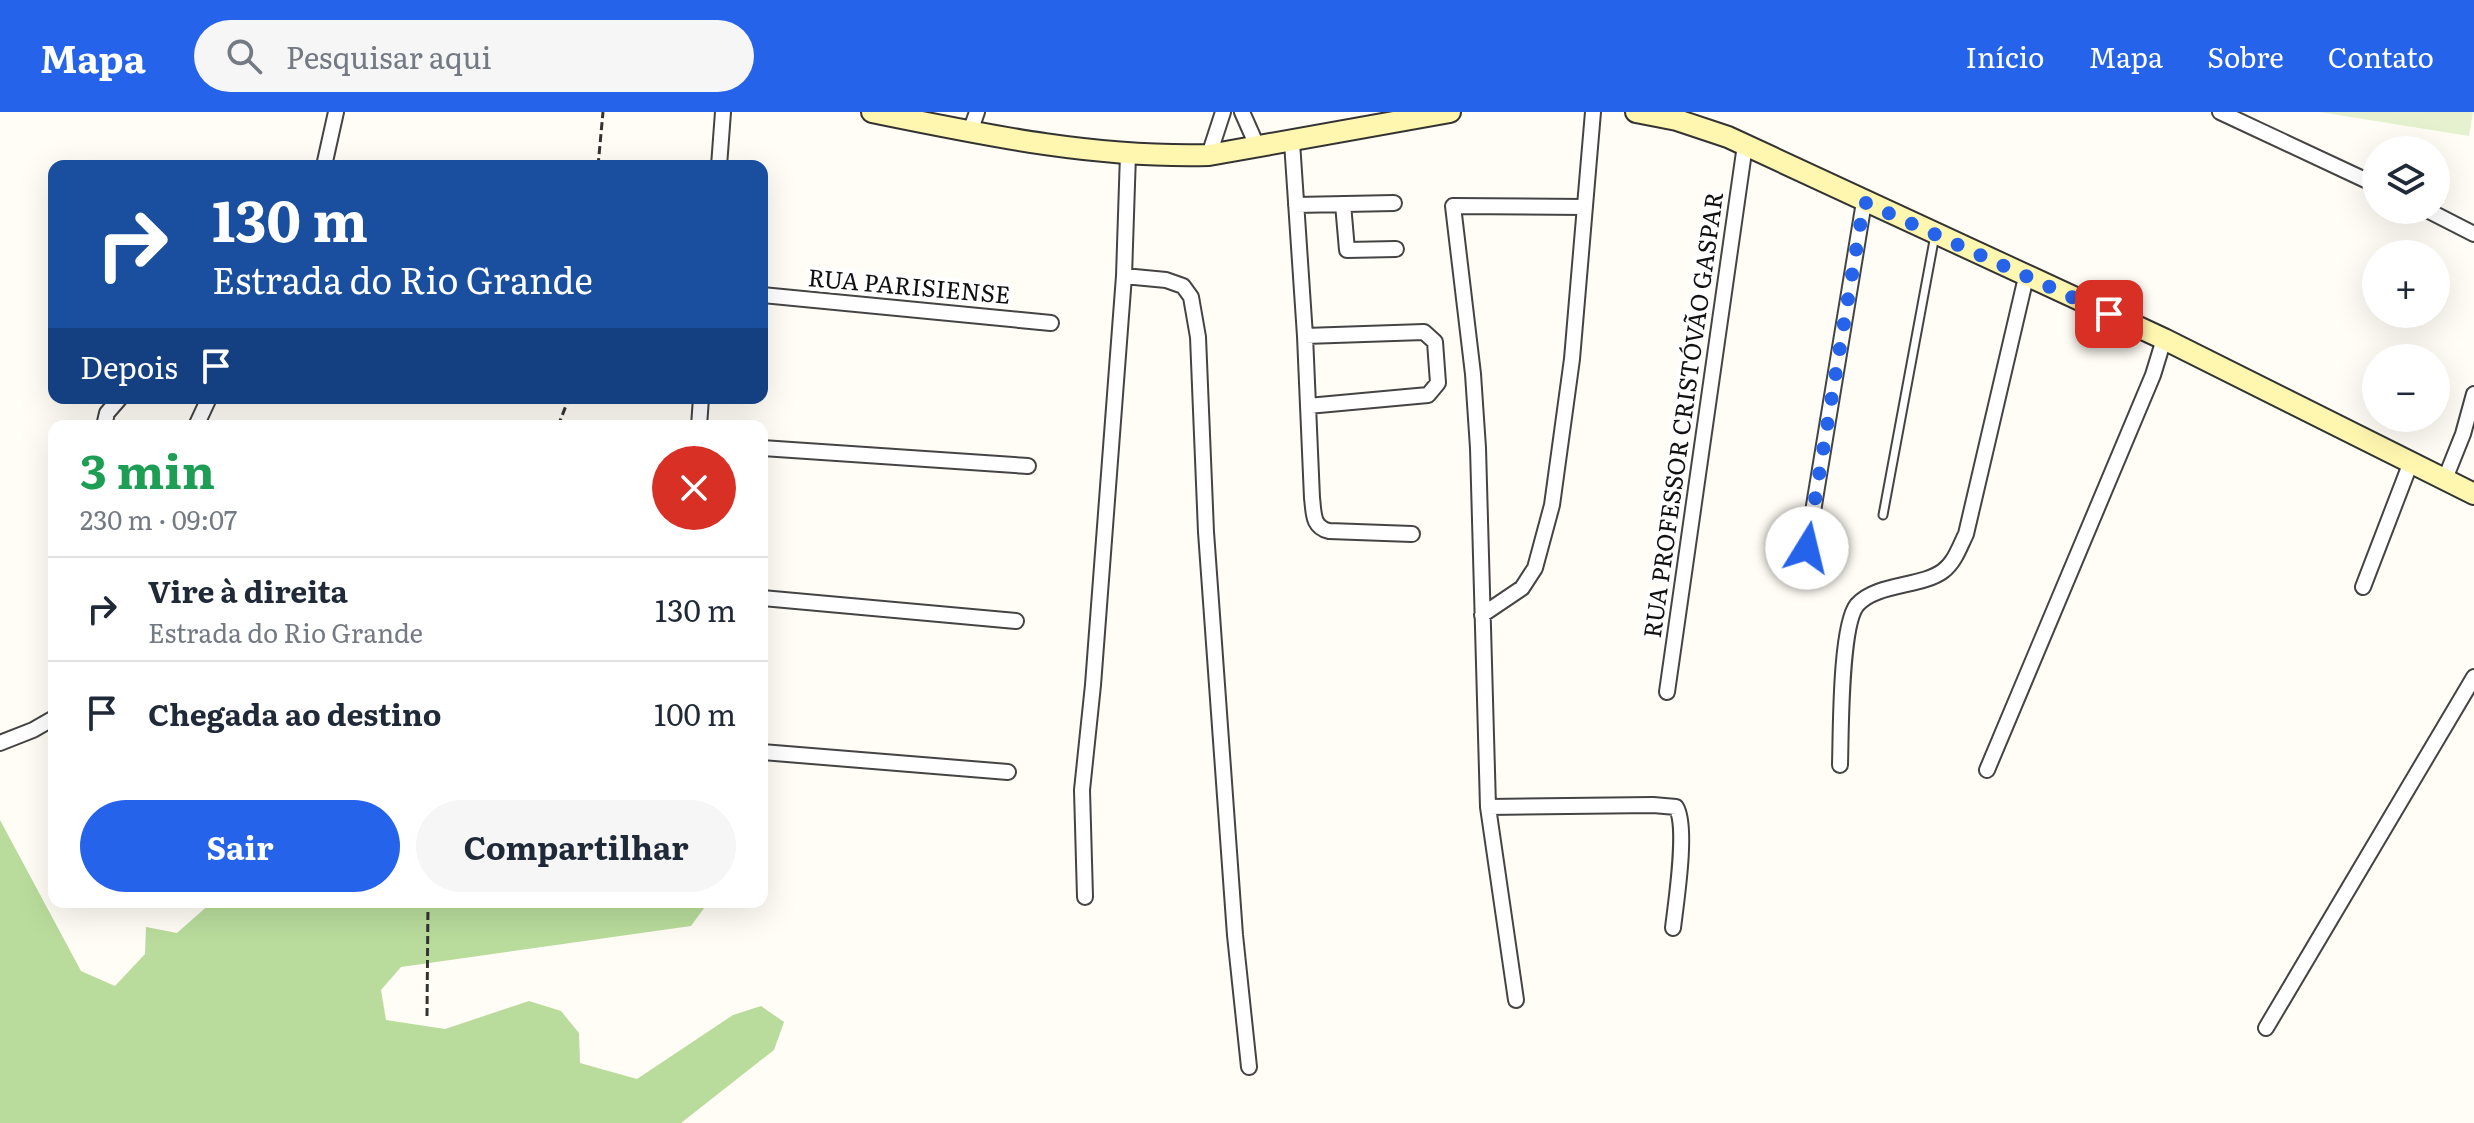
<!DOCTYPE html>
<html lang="pt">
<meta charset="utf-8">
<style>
:root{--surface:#fff;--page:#f6f6f7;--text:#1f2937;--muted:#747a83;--line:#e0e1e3;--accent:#2563eb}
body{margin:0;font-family:Literata,serif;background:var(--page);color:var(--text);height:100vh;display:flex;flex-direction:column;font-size:30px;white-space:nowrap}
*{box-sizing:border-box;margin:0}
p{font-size:26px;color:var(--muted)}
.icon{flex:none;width:44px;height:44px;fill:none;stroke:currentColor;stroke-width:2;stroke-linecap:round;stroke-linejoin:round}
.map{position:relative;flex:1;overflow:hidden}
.sheet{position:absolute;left:48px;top:308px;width:720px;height:488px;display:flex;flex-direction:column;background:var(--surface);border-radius:16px;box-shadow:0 8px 32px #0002}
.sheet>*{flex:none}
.hud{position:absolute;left:48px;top:48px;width:720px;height:244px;border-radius:16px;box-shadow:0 8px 32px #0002;background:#1a4fa0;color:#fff;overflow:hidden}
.buttons{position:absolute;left:2362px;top:24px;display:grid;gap:16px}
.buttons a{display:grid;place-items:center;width:88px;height:88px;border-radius:50%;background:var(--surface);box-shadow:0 8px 32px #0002;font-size:40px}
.pin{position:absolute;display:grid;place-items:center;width:68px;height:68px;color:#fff;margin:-34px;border-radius:16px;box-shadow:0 4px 12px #0006}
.me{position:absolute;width:88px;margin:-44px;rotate:9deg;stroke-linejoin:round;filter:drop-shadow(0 0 6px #0008)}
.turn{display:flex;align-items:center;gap:28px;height:168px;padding:0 32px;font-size:36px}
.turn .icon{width:104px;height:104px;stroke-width:2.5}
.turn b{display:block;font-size:56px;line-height:68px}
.then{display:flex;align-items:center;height:76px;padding:0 32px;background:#0003;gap:16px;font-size:30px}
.round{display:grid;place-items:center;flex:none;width:84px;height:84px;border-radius:42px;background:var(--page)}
.summary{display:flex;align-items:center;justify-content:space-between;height:136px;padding:0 32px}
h1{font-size:48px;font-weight:700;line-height:60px;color:#1e9e55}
.button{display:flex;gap:16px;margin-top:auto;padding:16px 32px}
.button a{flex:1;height:92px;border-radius:48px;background:var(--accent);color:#fff;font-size:32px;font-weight:700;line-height:92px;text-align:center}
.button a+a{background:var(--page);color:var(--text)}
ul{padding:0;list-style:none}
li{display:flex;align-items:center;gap:24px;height:104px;padding:0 32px;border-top:2px solid var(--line)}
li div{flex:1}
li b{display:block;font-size:30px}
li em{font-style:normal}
header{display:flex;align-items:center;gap:48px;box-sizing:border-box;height:112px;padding:0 40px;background:var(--accent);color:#fff}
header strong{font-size:38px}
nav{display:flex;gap:44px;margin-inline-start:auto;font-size:28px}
.search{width:560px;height:72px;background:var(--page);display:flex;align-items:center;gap:20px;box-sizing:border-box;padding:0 28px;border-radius:44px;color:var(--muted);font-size:30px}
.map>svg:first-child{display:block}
.forest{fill:#b9dc9c}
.pitch{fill:#e6f2cf}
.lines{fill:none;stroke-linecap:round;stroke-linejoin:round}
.lane-casing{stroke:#444;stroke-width:11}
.street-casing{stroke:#444;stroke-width:18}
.secondary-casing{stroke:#333;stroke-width:24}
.path{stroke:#333;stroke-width:3;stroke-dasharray:8 4;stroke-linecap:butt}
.lane{stroke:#fff;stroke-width:7}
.street{stroke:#fff;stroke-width:14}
.secondary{stroke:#fff6b0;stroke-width:20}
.route{stroke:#2563eb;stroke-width:14;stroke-dasharray:0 25.2}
.labels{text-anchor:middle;stroke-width:8;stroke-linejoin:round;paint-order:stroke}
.street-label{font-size:24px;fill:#111;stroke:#fff}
</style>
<header>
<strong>Mapa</strong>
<div class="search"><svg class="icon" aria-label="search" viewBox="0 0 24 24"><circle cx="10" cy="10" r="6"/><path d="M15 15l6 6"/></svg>Pesquisar aqui</div>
<nav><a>Início</a><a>Mapa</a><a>Sobre</a><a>Contato</a></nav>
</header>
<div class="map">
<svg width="2474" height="1011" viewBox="0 0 2474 1011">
<rect width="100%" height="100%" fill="#fffdf5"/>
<!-- forest -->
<path class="forest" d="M0,708L81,859L115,874L145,842L146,815L177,821L212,790H712L707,792L691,814L401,855L381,878L386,908L445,917L529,889L561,899L579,921L580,951L637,967L733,903L761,894L784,910L774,938L681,1011H0Z"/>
<!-- pitch -->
<path class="pitch" d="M2319,0H2473L2469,24Z"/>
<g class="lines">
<!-- lane casing -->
<g class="lane-casing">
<path id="lane" d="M1883,403L1935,123"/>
</g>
<!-- street casing -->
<g class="street-casing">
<path id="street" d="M1242,0L1258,36
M2220,0L2376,73
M970,20L977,0
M1292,30L1305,224L1312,386C1314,401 1312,415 1329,419L1412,422
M1209,43L1223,0
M324,54L336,0
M719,54L723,0
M1343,92L1347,138L1396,137
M1296,93L1394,91
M2427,98L2474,122
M1124,164L1166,168L1183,174L1191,185L1198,225L1206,420L1235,823L1249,955
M762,183L1051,211
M1305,224L1424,220L1435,230L1438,271L1428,283L1308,294
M104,314L107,301L120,286
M196,314L209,286
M699,314L701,286
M762,336L1028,354
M2445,367L2463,322L2474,282
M1807,436L1864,90
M2363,475L2411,350
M762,486L1016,509
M1482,503L1522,476L1535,456L1552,393L1572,247L1593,0
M1667,580L1745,33
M0,631L33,618L54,606
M762,640L1008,660
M1840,653C1841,622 1840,514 1857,493C1876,471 1922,475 1943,459C1955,450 1960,434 1966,422L2026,165
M1987,658L2153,263L2164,227
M1488,695L1653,693L1676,695C1688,714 1676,790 1673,816
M1085,785L1082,678L1093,573L1124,164L1128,42
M1516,888L1488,695L1478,336L1473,262L1453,94L1585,95
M2266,916L2474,565"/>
</g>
<!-- secondary casing -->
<g class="secondary-casing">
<path id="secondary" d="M872,0C985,23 1093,46 1209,43L1450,0
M1636,0L1677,8L1728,25L2164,227L2474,382"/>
</g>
<!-- path -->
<path class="path" d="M598,54L603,0
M558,314L569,286
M427,904L428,790"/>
<!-- lane -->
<use href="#lane" class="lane"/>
<!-- street -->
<use href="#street" class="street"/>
<!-- secondary -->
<use href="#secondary" class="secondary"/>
</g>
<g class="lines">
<!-- route -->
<path class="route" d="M1807,436L1864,90L2109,202"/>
</g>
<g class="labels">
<!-- street labels -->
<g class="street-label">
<text transform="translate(909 175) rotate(5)" y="8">RUA PARISIENSE</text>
<text transform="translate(1684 303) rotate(-82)" y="8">RUA PROFESSOR CRISTÓVÃO GASPAR</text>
</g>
</g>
</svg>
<div class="buttons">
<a><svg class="icon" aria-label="layers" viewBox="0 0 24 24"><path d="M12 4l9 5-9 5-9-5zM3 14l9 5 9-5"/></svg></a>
<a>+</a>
<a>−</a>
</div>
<div class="pin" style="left:2109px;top:202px;background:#d93025"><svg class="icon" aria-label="arrive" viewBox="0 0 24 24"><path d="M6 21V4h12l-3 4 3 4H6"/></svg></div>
<svg class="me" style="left:1807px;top:436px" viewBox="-20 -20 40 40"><circle r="19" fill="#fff"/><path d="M0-13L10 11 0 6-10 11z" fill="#2563eb"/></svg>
<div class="hud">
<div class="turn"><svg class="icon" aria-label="right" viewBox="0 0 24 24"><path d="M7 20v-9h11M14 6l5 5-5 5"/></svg><div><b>130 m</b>Estrada do Rio Grande</div></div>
<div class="then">Depois<svg class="icon" aria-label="arrive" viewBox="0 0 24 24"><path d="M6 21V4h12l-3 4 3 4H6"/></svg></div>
</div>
<section class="sheet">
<div class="summary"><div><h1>3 min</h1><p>230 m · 09:07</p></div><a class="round" style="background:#d93025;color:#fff"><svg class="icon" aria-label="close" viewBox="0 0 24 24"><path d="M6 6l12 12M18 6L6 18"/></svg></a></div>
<ul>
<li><svg class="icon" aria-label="right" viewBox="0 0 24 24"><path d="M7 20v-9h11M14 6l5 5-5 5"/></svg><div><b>Vire à direita</b><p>Estrada do Rio Grande</p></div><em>130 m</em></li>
<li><svg class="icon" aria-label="arrive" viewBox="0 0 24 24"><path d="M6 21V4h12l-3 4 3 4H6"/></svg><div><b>Chegada ao destino</b></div><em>100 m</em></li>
</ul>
<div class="button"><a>Sair</a><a>Compartilhar</a></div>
</section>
</div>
